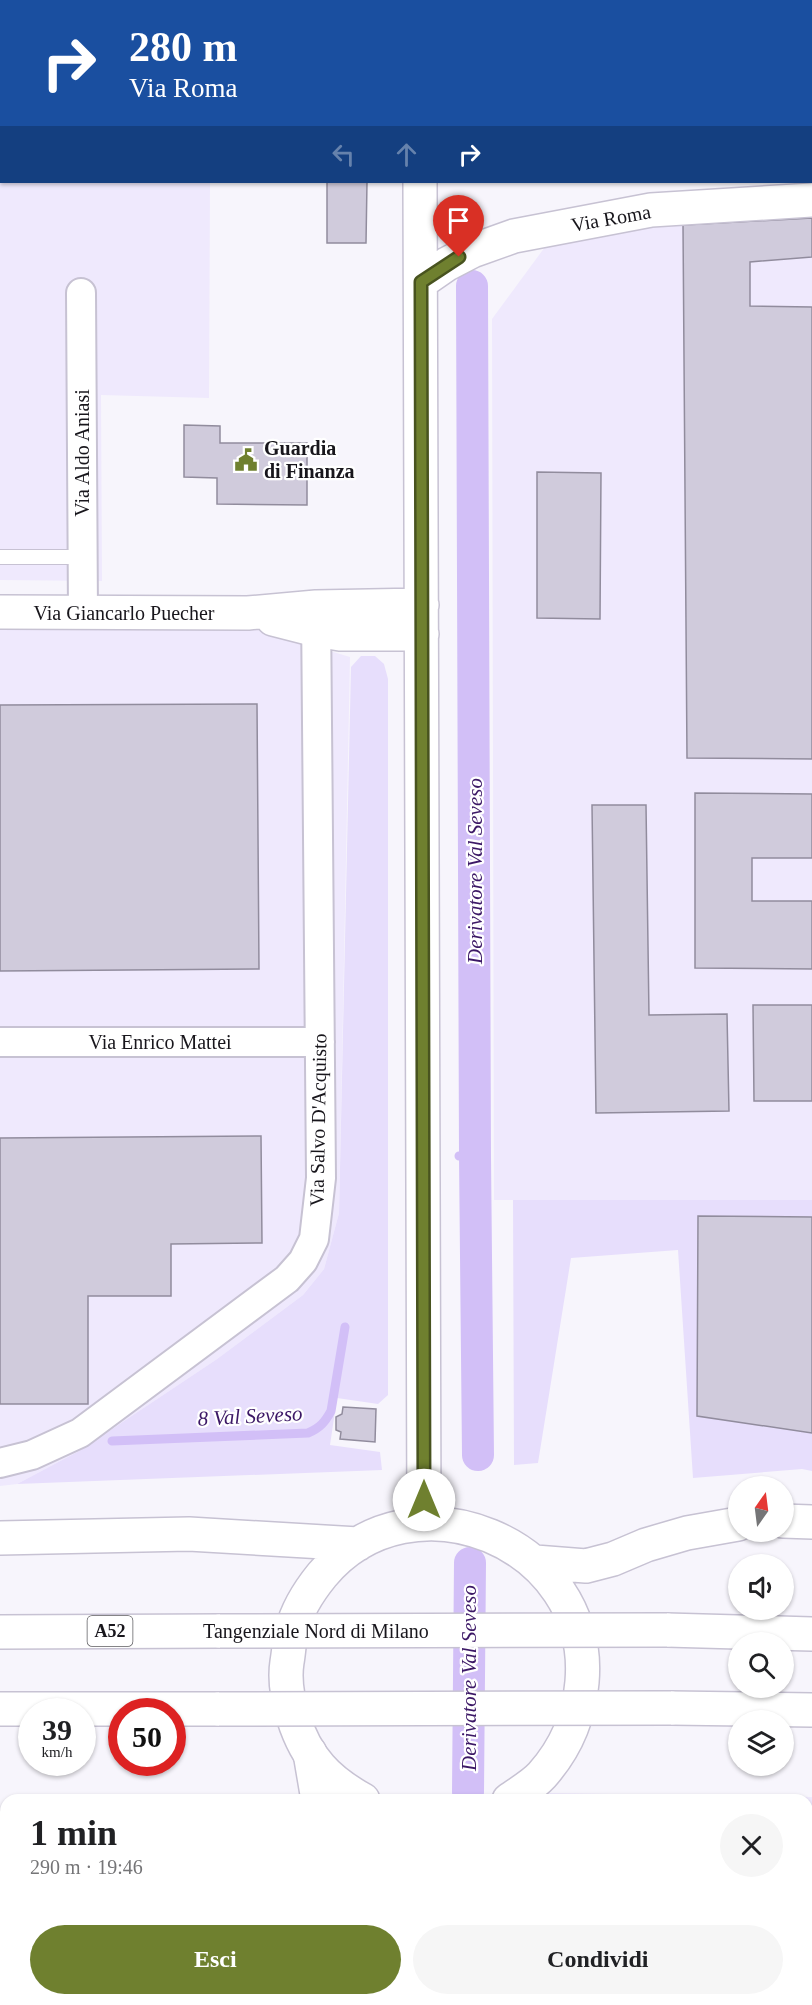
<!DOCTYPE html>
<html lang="it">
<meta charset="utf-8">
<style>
:root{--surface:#fff;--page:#f6f6f6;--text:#202124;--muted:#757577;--accent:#6f802f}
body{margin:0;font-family:"Times New Roman",serif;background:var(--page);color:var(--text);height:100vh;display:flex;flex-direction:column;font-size:22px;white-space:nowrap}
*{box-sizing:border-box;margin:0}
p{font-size:20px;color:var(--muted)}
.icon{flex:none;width:33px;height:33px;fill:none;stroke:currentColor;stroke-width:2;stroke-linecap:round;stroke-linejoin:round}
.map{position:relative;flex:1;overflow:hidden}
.drawer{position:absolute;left:0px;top:1794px;width:813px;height:212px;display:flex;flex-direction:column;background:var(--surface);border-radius:18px 18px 0 0;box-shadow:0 2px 4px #0004}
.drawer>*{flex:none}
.guide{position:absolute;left:0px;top:0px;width:813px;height:183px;box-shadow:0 2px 4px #0004;background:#1a4fa0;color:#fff;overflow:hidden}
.needle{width:39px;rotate:14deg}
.buttons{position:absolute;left:728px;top:1476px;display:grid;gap:12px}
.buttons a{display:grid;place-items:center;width:66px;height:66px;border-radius:50%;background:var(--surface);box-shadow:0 2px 4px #0004;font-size:30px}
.speed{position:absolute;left:18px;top:1698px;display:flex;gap:12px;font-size:30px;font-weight:700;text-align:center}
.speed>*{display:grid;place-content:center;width:78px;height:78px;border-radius:50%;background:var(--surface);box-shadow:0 2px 4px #0004;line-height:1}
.speed small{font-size:15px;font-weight:400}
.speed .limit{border:9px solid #d22;background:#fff;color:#111}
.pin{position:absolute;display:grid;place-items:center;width:51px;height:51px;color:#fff;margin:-62px -26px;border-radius:50% 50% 50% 0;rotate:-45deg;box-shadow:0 0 6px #0007}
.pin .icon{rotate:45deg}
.me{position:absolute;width:66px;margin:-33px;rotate:0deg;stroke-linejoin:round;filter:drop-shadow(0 0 4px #0008)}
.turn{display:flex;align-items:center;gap:21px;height:126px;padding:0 30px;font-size:27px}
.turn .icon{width:78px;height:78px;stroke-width:2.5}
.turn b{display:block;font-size:42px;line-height:51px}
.lanes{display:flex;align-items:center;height:57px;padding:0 30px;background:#0003;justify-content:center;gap:30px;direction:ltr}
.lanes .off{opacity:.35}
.round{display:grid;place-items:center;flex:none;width:63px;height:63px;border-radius:32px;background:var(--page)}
.summary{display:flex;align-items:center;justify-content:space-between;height:102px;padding:0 30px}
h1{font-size:36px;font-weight:800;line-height:45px}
.button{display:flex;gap:12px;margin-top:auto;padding:12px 30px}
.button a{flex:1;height:69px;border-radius:36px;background:var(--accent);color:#fff;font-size:24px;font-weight:800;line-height:69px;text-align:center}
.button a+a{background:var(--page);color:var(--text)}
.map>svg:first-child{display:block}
.built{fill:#efe9fd}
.green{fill:#e7defc}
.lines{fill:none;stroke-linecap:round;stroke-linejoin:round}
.stream{stroke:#d2bff7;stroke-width:9}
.canal{stroke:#d2bff7;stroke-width:32}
.building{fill:#d0cbdc;stroke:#918c9d;stroke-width:1.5}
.lane-casing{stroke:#c7c2d3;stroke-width:16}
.street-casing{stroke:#c7c2d3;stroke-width:32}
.secondary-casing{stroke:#c7c2d3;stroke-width:36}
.highway-casing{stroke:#c7c2d3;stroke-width:36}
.lane{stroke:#fff;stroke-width:14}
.street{stroke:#fff;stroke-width:28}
.secondary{stroke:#fff;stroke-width:33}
.highway{stroke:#fff;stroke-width:33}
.highway-bridge-casing{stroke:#c7c2d3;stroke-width:36;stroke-linecap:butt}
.highway-bridge{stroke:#fff;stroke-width:33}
.route-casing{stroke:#48531f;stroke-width:15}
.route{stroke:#6f802f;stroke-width:10}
.labels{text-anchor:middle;stroke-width:4.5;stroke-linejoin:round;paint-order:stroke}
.shield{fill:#fff;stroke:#5d5c60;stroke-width:1.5}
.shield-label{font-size:18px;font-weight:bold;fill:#18161c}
.street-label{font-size:20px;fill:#18161c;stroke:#fff}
.poi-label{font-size:20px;font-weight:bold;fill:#18161c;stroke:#fff;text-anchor:start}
.water-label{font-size:21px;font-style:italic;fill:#3c1866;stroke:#fff}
</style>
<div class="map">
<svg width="812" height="2005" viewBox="0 0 812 2005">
<rect width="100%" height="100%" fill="#f7f5fc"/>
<!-- built -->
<path class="built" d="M0,3L2,182H210L209,398L101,395L102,581L0,580Z
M812,207V1200H494L492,319L553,236Z
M82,623L256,629L350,657L339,1213L324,1269L303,1295L217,1359L79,1451L17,1484L0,1486V624Z
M543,1793L812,1797V2005H481V2000H807V1800H535Z"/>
<!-- green -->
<path class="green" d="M361,656H375L384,664L388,679V1395L378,1404L337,1398L330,1445L380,1452L382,1470L17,1484L79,1451L217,1359L303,1295L324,1269L339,1213L351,667Z
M513,1200H812V1471L802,1469L693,1478L678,1250L571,1258L538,1463L514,1465Z"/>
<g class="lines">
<!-- stream -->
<path class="stream" d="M459,1156H475
M112,1441L308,1433C320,1428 325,1422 331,1411L345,1327"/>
<!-- canal -->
<path class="canal" d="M472,286L475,1156L478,1455
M468,1792L470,1563
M466,2005V2000"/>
</g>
<!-- building -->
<path class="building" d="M240,0H277V2H240Z
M345,0H378V2H345Z
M327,182H367L366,243H327Z
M812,218V257L750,262V306L812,307V759L687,758L683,225Z
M184,425L220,426V443H307V505L217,504V478L184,477Z
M537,472L601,473L600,619L537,618Z
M257,704L259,969L0,971V705Z
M695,793L812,794V858H752V901H812V969L695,968Z
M592,805H646L649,1015L727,1014L729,1111L596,1113Z
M753,1005H812V1101H754Z
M261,1136L262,1243L171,1244V1296H88V1404H0V1138Z
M698,1216L812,1217V1433L697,1416Z
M343,1407L376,1409L375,1442L340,1439L341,1432L336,1430V1417L342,1414Z
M807,1920H812V2005H701V2000H807Z"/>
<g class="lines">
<!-- lane casing -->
<g class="lane-casing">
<path id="lane" d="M0,557H83"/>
</g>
<!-- street casing -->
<g class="street-casing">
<path id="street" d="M81,293L83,613
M0,1042H320
M0,1463L32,1455L80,1433L287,1279L303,1261L314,1239L321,1178L316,608"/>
</g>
<!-- secondary casing -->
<g class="secondary-casing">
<path id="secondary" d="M419,2V0
M420,182L424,1523
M421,282L447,264L472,251L514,236L651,210L812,200
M0,612L248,613L316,607L422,605
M273,619L316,630L340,634H422
M783,1521L812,1522
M0,1538L189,1534L358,1544
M535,1562L586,1566L613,1559L646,1545L687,1533L738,1524
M363,1800C347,1791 332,1781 320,1767C298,1743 282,1694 287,1662C289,1651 289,1640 292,1630C297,1610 309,1591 322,1575C412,1467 594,1543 582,1682C579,1718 566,1748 542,1775C533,1785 520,1792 509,1800
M422,2005V2000"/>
</g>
<!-- highway casing -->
<g class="highway-casing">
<path id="highway" d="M667,1630L812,1634
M0,1632L220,1631
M671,1708L812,1710
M0,1709H219
M310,1753L318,1800
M28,2005L42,2000"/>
</g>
<!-- lane -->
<use href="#lane" class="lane"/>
<!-- street -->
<use href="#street" class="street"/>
<!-- secondary -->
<use href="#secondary" class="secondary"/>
<!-- highway -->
<use href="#highway" class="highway"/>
<!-- highway-bridge casing -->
<g class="highway-bridge-casing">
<path id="highway-bridge" d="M220,1631L667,1630
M219,1709L671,1708"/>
</g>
<!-- highway-bridge -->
<use href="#highway-bridge" class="highway-bridge"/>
</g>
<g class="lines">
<!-- route casing -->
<g class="route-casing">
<path id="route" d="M424,1500L421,282L459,257"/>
</g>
<!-- route -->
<use href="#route" class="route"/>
</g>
<!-- icons -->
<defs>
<g id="civic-bare" transform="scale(1.8)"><path d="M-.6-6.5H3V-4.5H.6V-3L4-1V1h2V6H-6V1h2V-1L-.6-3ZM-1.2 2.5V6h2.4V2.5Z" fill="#6f802f" stroke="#fff" stroke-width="2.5" paint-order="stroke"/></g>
</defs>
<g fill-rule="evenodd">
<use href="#civic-bare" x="246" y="460"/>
</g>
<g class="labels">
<!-- shield labels -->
<rect class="shield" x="87.5" y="1616" width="45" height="30" rx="4.5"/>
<g class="shield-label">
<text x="110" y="1637">A52</text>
</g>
<!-- street labels -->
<g class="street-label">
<text transform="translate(611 218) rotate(-10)" y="7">Via Roma</text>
<text transform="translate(82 453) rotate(-90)" y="7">Via Aldo Aniasi</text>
<text x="124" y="620">Via Giancarlo Puecher</text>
<text x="160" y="1049">Via Enrico Mattei</text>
<text transform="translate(318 1120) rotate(-89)" y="7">Via Salvo D'Acquisto</text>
<text x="316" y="1638">Tangenziale Nord di Milano</text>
</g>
<!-- poi labels -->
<g class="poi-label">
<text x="264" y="455">Guardia<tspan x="264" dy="23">di Finanza</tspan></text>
</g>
<!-- water labels -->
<g class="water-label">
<text transform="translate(475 871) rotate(-90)" y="7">Derivatore Val Seveso</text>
<text transform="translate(250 1416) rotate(-3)" y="7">8 Val Seveso</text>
<text transform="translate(469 1678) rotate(-90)" y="7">Derivatore Val Seveso</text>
</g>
</g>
</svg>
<div class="buttons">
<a><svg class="needle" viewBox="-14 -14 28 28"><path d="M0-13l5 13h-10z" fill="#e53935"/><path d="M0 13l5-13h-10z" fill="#757577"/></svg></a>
<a><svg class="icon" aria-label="sound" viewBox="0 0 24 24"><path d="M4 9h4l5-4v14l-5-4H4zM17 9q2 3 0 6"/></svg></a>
<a><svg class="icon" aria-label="search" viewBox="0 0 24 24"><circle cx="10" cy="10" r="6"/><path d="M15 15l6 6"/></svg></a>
<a><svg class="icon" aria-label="layers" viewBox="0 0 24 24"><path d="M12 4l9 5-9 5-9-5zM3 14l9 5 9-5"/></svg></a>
</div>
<div class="speed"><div>39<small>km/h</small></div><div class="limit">50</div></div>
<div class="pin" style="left:459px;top:257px;background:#d93025"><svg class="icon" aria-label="arrive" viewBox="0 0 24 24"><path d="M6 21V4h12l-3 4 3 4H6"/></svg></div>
<svg class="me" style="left:424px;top:1500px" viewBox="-20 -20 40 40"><circle r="19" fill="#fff"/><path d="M0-13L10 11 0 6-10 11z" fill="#6f802f"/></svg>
<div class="guide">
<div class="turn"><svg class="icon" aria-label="right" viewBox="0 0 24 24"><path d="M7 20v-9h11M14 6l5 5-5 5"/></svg><div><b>280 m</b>Via Roma</div></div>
<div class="lanes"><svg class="icon off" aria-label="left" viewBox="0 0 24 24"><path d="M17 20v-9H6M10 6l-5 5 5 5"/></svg><svg class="icon off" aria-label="ahead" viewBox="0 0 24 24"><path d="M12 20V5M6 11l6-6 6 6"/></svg><svg class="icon" aria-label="right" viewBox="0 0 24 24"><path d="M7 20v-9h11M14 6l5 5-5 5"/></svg></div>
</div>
<section class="drawer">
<div class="summary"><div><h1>1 min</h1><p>290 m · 19:46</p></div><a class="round"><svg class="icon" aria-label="close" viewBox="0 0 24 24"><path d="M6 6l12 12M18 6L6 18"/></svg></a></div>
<div class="button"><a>Esci</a><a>Condividi</a></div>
</section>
</div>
